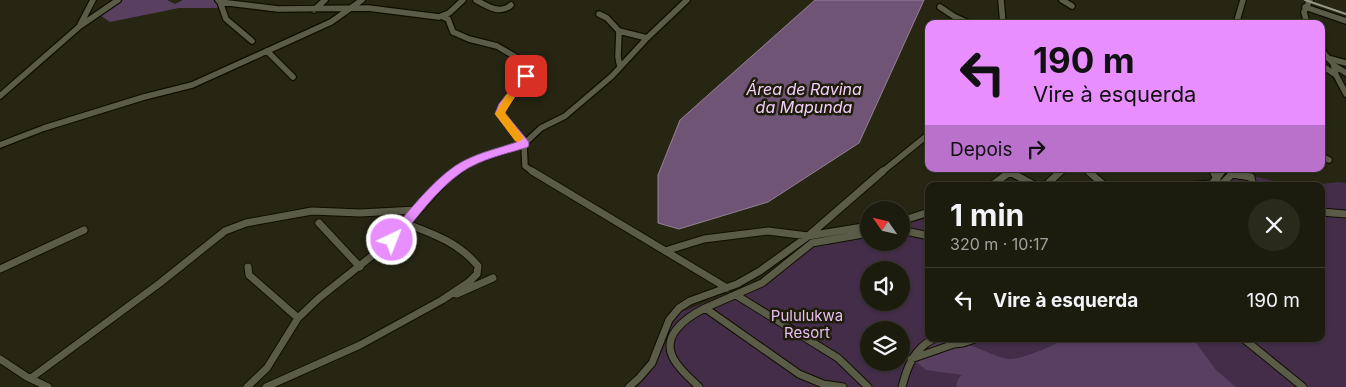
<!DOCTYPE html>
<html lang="pt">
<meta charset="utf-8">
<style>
:root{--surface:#1c1c0e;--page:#29291c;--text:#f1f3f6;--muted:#a0a19e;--line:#3a3a2e}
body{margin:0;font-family:Inter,sans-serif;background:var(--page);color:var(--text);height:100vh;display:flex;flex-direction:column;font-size:19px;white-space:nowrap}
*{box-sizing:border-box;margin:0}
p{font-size:16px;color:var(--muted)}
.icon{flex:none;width:28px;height:28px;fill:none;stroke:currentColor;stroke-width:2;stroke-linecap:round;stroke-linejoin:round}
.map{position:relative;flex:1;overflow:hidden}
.drawer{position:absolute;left:925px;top:182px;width:400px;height:160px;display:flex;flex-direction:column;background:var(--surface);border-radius:10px;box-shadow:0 1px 4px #0004,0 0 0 1px var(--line)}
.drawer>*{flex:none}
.hud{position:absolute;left:925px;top:20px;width:400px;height:152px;border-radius:10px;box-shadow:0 1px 4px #0004,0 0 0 1px var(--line);background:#e88eff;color:#111;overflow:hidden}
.needle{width:32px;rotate:304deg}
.tools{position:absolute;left:860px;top:201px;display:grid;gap:10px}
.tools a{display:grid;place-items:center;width:50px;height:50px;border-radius:50%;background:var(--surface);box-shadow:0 1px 4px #0004,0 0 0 1px var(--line);font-size:25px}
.pin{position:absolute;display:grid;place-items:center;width:42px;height:42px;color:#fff;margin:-21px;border-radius:10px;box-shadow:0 2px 8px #0006}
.me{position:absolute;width:55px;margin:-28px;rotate:43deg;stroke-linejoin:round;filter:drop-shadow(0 0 4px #0008)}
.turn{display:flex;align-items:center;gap:18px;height:105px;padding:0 25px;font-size:22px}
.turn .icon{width:65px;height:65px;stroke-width:2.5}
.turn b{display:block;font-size:35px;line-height:42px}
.then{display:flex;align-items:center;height:48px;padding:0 25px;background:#0003;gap:10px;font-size:19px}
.round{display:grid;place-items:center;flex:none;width:52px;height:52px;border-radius:26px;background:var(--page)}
.head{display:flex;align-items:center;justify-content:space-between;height:85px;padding:0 25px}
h1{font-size:30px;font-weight:700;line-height:38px}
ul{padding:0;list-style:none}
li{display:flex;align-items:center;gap:15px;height:65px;padding:0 25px;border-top:1px solid var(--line)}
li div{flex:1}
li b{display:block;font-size:19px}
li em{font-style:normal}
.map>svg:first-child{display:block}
.green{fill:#432d49;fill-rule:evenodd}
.forest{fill:#593f60}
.water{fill:#6f5476;stroke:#948195}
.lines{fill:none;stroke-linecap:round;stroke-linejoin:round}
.minor-far1-casing{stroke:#0f0f01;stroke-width:8}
.minor-casing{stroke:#0f0f01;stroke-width:9}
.minor-far1{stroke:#5b5c47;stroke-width:5.5}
.minor{stroke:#5b5c47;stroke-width:7}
.rail{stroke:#99998b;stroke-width:2}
.route{fill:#e88eff;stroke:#975ca6}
.slow{fill:#f59e0b}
.labels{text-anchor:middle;stroke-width:5;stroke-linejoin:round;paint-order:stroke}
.park-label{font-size:15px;fill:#ebbdf7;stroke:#1d1d0a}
.water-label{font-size:16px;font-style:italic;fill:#f4cefd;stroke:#1d1d0a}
</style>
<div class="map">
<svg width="1346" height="387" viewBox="0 0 1346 387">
<rect width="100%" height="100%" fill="#262613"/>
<!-- green -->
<path class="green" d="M1232,171L1296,186H1218L1229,172Z
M1339,182L1346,183V387H637C650,375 659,360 665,343C670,330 671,321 681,312L763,280L800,249L869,231V242H901V225L929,218V339H1321V186H1304ZM869,270H901V302H869ZM869,330H901V362H869Z"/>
<!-- forest -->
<path class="forest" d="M121,0H167L175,4L183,0H228L220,2L217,8H179L110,22L98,14Z
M1067,339H1193L1216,370L1236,387H956L958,379L962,375L926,370L915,361C920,355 926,345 933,341C952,332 990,356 1008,359C1020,361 1055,344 1067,339Z"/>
<!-- water -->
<path class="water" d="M815,0H924L859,143L768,202L679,229L658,223V175L680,120Z"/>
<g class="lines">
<!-- minor-far1 casing -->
<g class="minor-far1-casing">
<path id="minor-far1" d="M218,0L220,2L278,9L368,8L439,17L449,13L463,0
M476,0C487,6 500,15 511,5
M1001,0L1003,24
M1062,0L1072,6
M220,2L226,19L252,41
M940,7L955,17L971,24
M1305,7L1346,21
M314,10L325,0
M599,14L607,18L619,31L618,57L620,67
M443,17L448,19L453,32L469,39L497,46L529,65L525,77L500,114L524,144L525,166L533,172
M986,24L1003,23
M1236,24L1243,0
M1307,24L1304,12L1310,0
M80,25L93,0
M619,31L647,38
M1321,47L1325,55L1321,60
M267,51L293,77
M1325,55L1333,63L1336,75
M1331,59L1346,63
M1321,65L1336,75L1346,94
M1335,66L1346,73
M0,96L80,26L118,0
M0,145L44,128L144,97L192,85L331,22L362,0
M1321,156L1329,160
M1004,169L1010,172
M1086,169L1090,172
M1212,169L1214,172
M456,172L473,161L524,144L541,128L565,116L612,76L647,38L687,0
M882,172L929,134
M1009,172L1014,169
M1059,172L1063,169
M1221,172L1224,169"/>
</g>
<!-- minor casing -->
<g class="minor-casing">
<path id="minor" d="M532,171L727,288
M1008,171L1036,186
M1088,171L1105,186
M1213,171L1217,179
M991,186L1011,171
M1045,186L1061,171
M1182,186L1212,184L1222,171
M1220,186L1232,174L1251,177L1253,186
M1321,212L1346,214
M901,221L929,212
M319,223L360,267
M901,230L929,236
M665,251L704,239L768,231L808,236L869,226
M248,267L249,275L298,318
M0,269L84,230
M457,294L493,278
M736,295L838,358L868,387
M1244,339L1303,387
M963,343L975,339
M0,359L27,377L48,387
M911,359L954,344L963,343L948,339
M31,378L160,283L225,231L246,223L312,211L360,213L416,210
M247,387L267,368L298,318L319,298L392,240L446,179L458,171
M266,387L360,345L442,300L469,282L477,274L478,266C459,243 434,234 407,224
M629,387L639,378L652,363L669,320L679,308L690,301L737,284L760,271L807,237L883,171
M699,387C691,379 681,371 675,361C659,337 685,318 705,308
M843,387L823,384L799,374L705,308L762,283L812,243L869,233
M902,387C907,367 914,348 934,339"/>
</g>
<!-- minor-far1 -->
<use href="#minor-far1" class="minor-far1"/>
<!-- minor -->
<use href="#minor" class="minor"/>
<!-- rail -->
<path class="rail" d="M1305,0L1346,14"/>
</g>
<!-- route -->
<path class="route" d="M526,73L531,76L507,107L505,113L528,141L529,144L528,147C506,154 481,159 462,172C436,190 416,219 396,243H387L386,240L387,236C408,213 429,184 455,166C473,154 496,149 517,142L495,114L499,104L523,74Z"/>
<!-- slow -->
<path class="slow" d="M509,94L515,97L505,113L524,138L519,142L515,141L495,114L506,95Z"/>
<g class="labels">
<!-- park labels -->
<g class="park-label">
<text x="807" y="321">Pululukwa<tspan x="807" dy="17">Resort</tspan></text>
</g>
<!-- water labels -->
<g class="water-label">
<text x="804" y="95">Área de Ravina<tspan x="804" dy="18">da Mapunda</tspan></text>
</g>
</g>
</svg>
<div class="tools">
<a><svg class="needle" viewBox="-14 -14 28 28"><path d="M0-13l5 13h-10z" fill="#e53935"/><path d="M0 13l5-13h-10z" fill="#a0a19e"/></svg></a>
<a><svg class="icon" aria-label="sound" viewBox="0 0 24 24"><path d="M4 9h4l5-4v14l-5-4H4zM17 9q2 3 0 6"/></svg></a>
<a><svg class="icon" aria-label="layers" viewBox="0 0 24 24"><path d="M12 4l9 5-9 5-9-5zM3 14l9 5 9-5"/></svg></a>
</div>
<div class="pin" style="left:526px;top:76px;background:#d93025"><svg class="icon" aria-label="arrive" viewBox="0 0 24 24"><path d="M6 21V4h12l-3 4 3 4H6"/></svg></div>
<svg class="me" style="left:392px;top:240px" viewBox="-20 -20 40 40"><circle r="17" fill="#e88eff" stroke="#fff" stroke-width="3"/><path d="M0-11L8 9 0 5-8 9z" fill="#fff"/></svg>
<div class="hud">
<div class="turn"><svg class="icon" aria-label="left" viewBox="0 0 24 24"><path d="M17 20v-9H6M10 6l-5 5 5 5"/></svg><div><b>190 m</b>Vire à esquerda</div></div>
<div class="then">Depois<svg class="icon" aria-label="right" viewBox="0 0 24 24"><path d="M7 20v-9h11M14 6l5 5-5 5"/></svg></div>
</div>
<section class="drawer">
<div class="head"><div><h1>1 min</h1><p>320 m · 10:17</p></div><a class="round"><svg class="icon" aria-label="close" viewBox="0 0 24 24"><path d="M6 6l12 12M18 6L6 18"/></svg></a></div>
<ul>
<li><svg class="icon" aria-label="left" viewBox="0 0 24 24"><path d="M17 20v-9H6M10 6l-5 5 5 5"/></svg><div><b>Vire à esquerda</b></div><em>190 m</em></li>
</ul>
</section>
</div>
